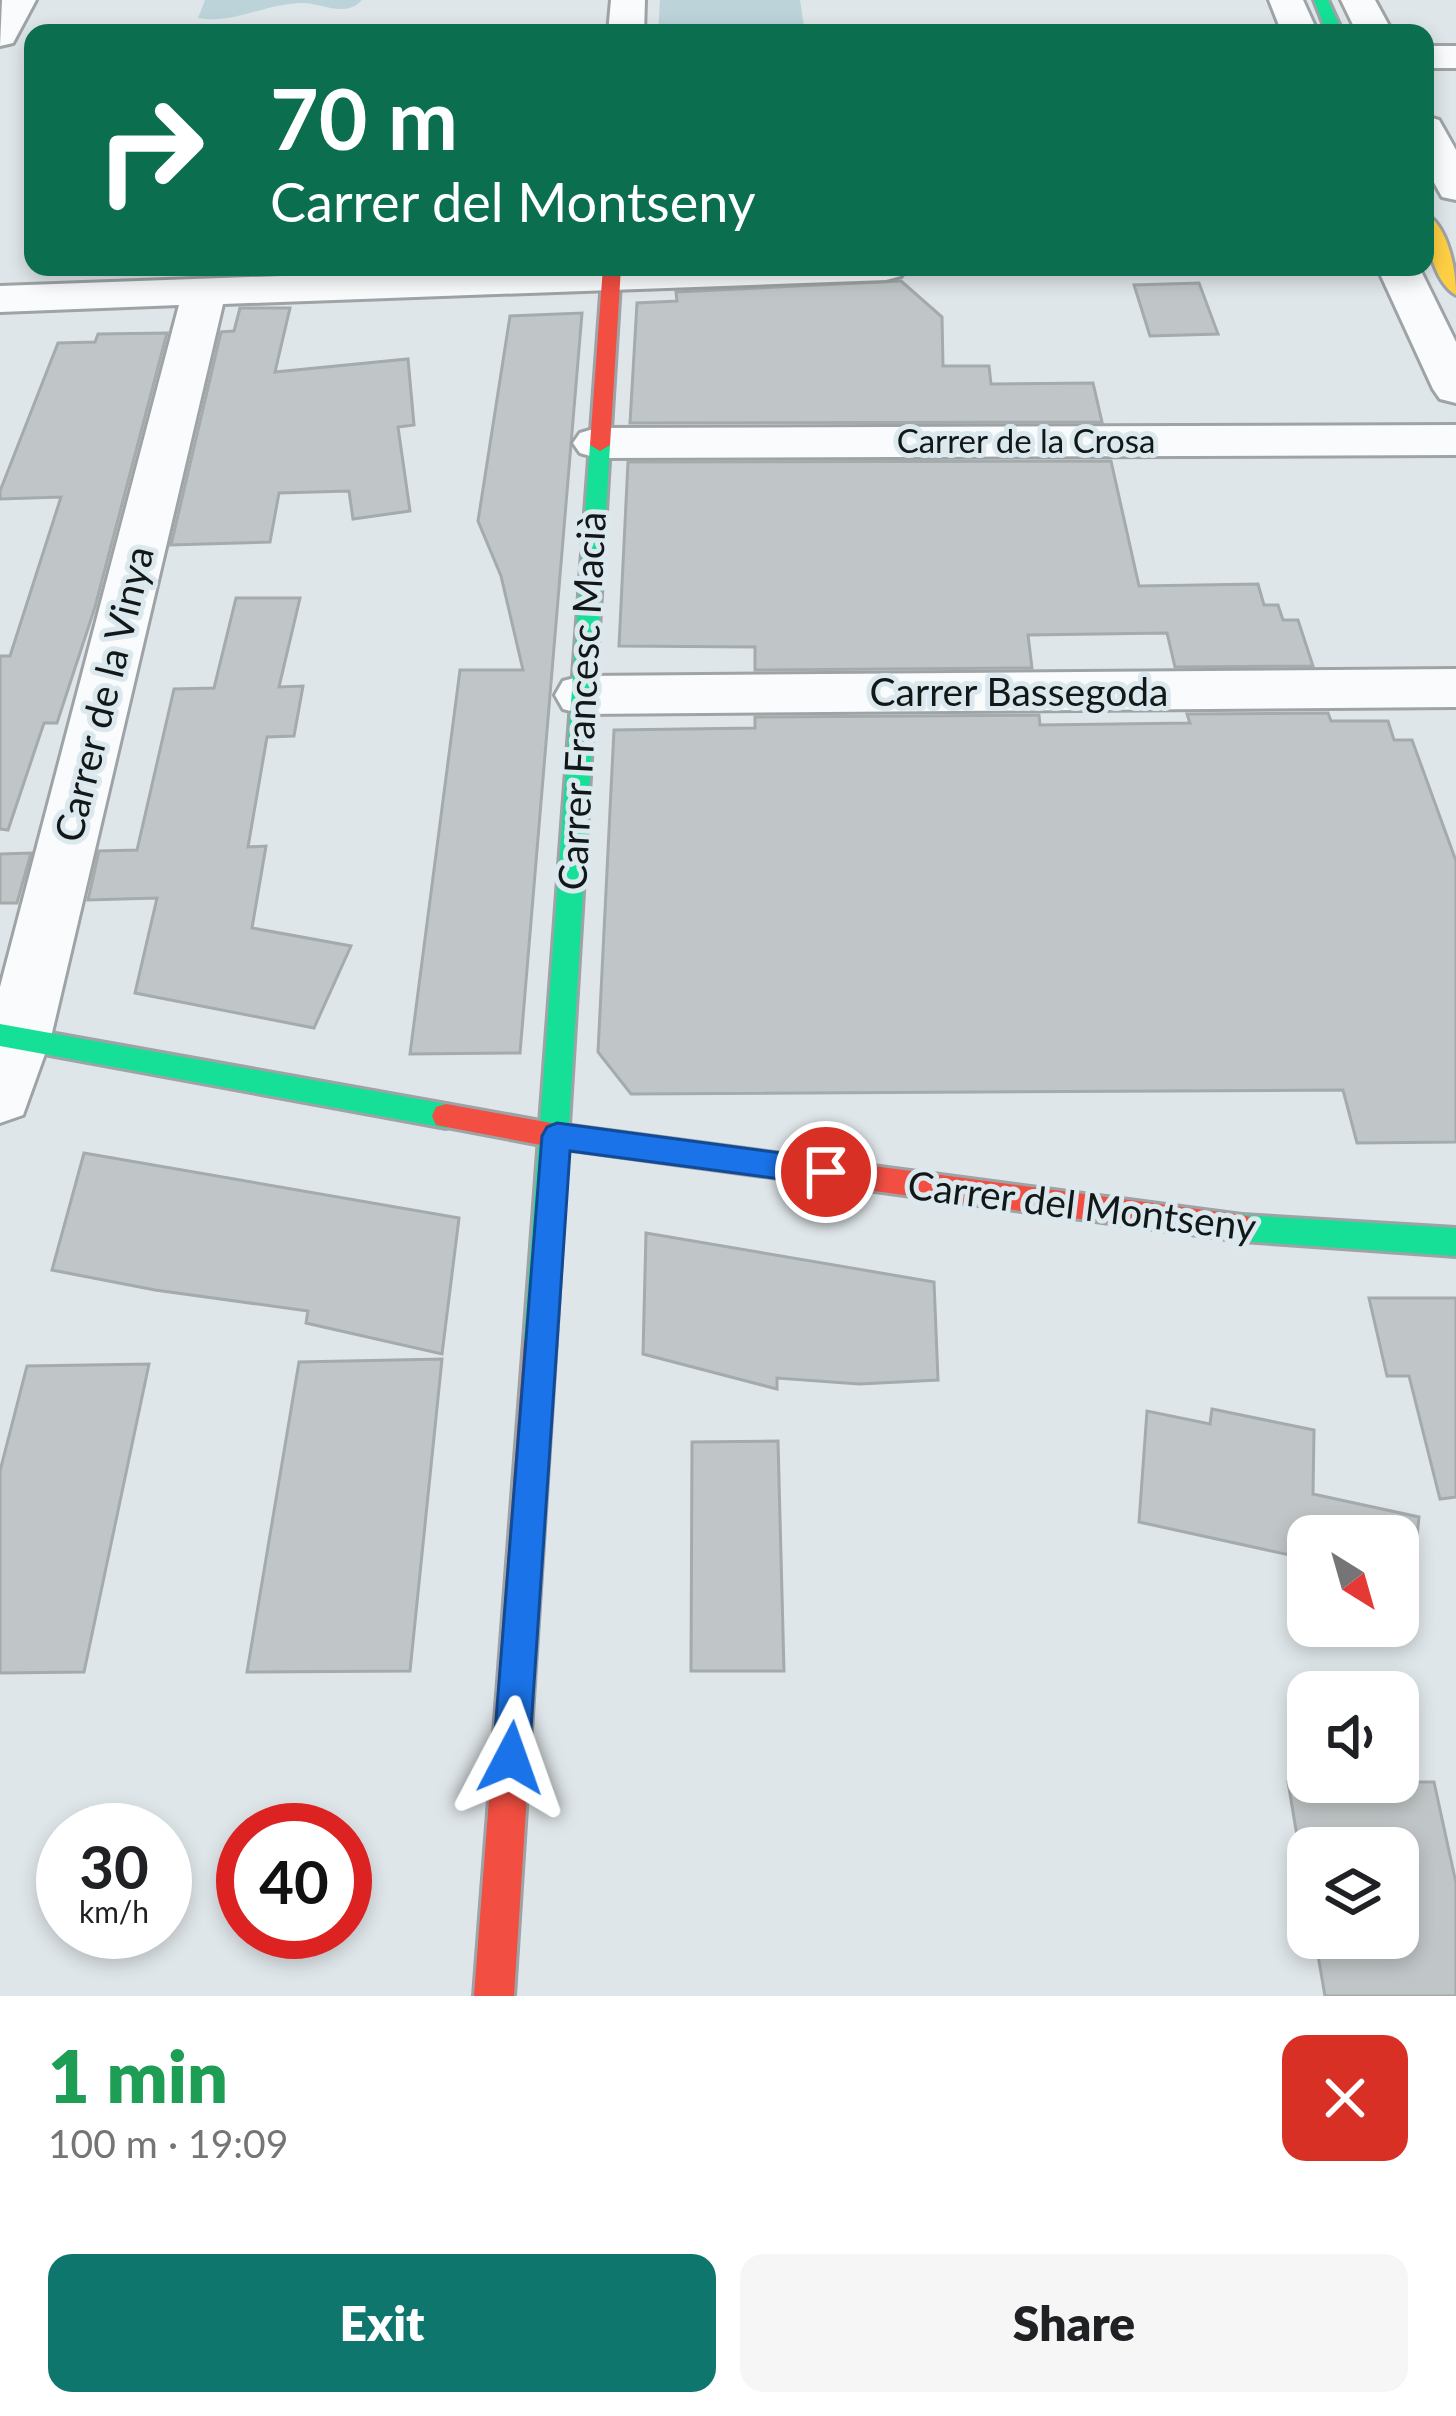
<!DOCTYPE html>
<meta charset="utf-8">
<style>
:root{--surface:#fff;--page:#f6f6f6;--text:#202124;--muted:#757577;--accent:#0f766e}
body{margin:0;font-family:Lato,sans-serif;background:var(--page);color:var(--text);height:100vh;display:flex;flex-direction:column;font-size:45px;white-space:nowrap}
*{box-sizing:border-box;margin:0}
p{font-size:39px;color:var(--muted)}
.icon{flex:none;width:66px;height:66px;fill:none;stroke:currentColor;stroke-width:2;stroke-linecap:round;stroke-linejoin:round}
.map{position:relative;height:1996px;overflow:hidden}
.details{display:flex;flex-direction:column;background:var(--surface);flex:1}
.details>*{flex:none}
.guide{position:absolute;left:24px;top:24px;width:1410px;height:252px;border-radius:24px;box-shadow:0 6px 18px #0003;background:#0b6e4f;color:#fff;overflow:hidden}
.needle{width:78px;rotate:143deg}
.fabs{position:absolute;left:1287px;top:1515px;display:grid;gap:24px}
.fabs a{display:grid;place-items:center;width:132px;height:132px;border-radius:24px;background:var(--surface);box-shadow:0 6px 18px #0003;font-size:60px}
.speed{position:absolute;left:36px;top:1803px;display:flex;gap:24px;font-size:60px;font-weight:700;text-align:center}
.speed>*{display:grid;place-content:center;width:156px;height:156px;border-radius:50%;background:var(--surface);box-shadow:0 6px 18px #0003;line-height:1}
.speed small{font-size:30px;font-weight:400}
.speed .limit{border:18px solid #d22;background:#fff;color:#111}
.pin{position:absolute;display:grid;place-items:center;width:102px;height:102px;color:#fff;margin:-51px;border:6px solid #fff;border-radius:50%;box-shadow:0 3px 12px #0007}
.me{position:absolute;width:132px;margin:-66px;rotate:4deg;stroke-linejoin:round;filter:drop-shadow(0 0 9px #0008)}
.turn{display:flex;align-items:center;gap:42px;height:252px;padding:0 48px;font-size:54px}
.turn .icon{width:156px;height:156px;stroke-width:2.5}
.turn b{display:block;font-size:84px;line-height:102px}
.round{display:grid;place-items:center;flex:none;width:126px;height:126px;border-radius:24px;background:var(--page)}
.overview{display:flex;align-items:center;justify-content:space-between;height:204px;padding:0 48px}
h1{font-size:72px;font-weight:800;line-height:90px;color:#1e9e55}
.cta{display:flex;gap:24px;margin-top:auto;padding:24px 48px}
.cta a{flex:1;height:138px;border-radius:24px;background:var(--accent);color:#fff;font-size:48px;font-weight:800;line-height:138px;text-align:center}
.cta a+a{background:var(--page);color:var(--text)}
.map>svg:first-child{display:block}
.green{fill:#bcd3da}
.building{fill:#c0c6c7;stroke:#a5aaac;stroke-width:3}
.lines{fill:none;stroke-linecap:round;stroke-linejoin:round}
.street-casing{stroke:#9ea3a6;stroke-width:6}
.fast-casing{stroke:#9ea3a6;stroke-width:6}
.slow-casing{stroke:#9ea3a6;stroke-width:6}
.jam-casing{stroke:#9ea3a6;stroke-width:6}
.street{fill:#fafbfc;fill-rule:evenodd}
.fast{fill:#16e098;fill-rule:evenodd}
.slow{fill:#ffcf43;fill-rule:evenodd}
.jam{fill:#f24e42;fill-rule:evenodd}
.route{fill:#1a73e8;stroke:#114b97;stroke-width:3}
.labels{text-anchor:middle;stroke-width:10;stroke-linejoin:round;paint-order:stroke}
.far-street-label{font-size:33px;fill:#121718;stroke:#dbe8ed}
.street-label{font-size:39px;fill:#121718;stroke:#dbe8ed}
</style>
<div class="map">
<svg width="1456" height="1996" viewBox="0 0 1456 1996">
<rect width="100%" height="100%" fill="#dfe6e9"/>
<!-- green -->
<path class="green" d="M205,0H362C345,19 322,2 300,3C260,5 235,24 198,18Z
M660,0H800L805,33H658Z"/>
<!-- building -->
<path class="building" d="M901,281L942,317L943,366H989L991,384L1093,383L1102,422L630,423L637,303L677,301L676,292Z
M1199,283L1218,334L1150,336L1134,285Z
M240,308H290L275,372L408,359L414,425L398,427L410,511L353,519L349,491L279,493L270,542L171,545L221,332L234,331Z
M582,313L520,1053L410,1054L460,670H523L501,576L478,521L510,316Z
M167,333L95,607L57,723H44L8,830L0,829V656H10L61,497L0,499V491L58,343L95,342L98,334Z
M1111,461L1139,586L1258,584L1264,605H1278L1283,620H1298L1313,666L1175,667L1167,633L1028,635L1032,668L755,670V647L619,646L628,462Z
M236,598H300L279,687L303,686L294,736L267,737L248,847L266,846L252,928L351,946L314,1028L135,993L157,898L88,900L99,851L137,850L174,689L214,688Z
M1328,713L1331,721H1388L1394,740H1412L1456,861V1142L1357,1143L1343,1090L631,1094L598,1052L614,730L755,728V717L1039,715L1040,725L1190,723L1187,714Z
M31,853L17,903H0V854Z
M84,1153L459,1218L442,1354L306,1323L308,1311L155,1290L52,1270Z
M646,1233L934,1282L938,1380L859,1384L777,1378V1389L643,1354Z
M1369,1298H1456V1497L1440,1499L1409,1376H1387Z
M442,1359L410,1671L247,1672L299,1362Z
M149,1364L84,1672L0,1673V1471L27,1366Z
M1212,1409L1314,1430L1313,1494L1419,1517L1417,1536H1308V1559L1139,1522L1147,1411L1210,1424Z
M778,1441L784,1671H691L692,1442Z
M1288,1782H1434L1456,1883V1996H1325L1315,1938H1398V1848H1299Z"/>
<g class="lines">
<!-- street casing -->
<g class="street-casing">
<path id="street" d="M2,0H36L13,43L0,46Z
M611,0H645L644,33H608Z
M1269,0H1303L1318,33H1282Z
M1341,0H1375L1393,33H1357Z
M1425,46H1456V68H1425Z
M1425,116L1439,120L1456,150V200L1442,197L1425,166Z
M531,267H907L901,276L886,280L223,304L51,1037L23,1115L0,1123V987L179,305L0,312V286Z
M1377,267H1419L1456,342V403L1440,399L1433,389Z
M1456,425V455L597,458L580,453L573,443L580,433L597,428Z
M1456,669V707L582,714L563,709L555,695L563,681L582,676Z"/>
</g>
<!-- fast casing -->
<g class="fast-casing">
<path id="fast" d="M1314,0H1328L1343,33H1327Z
M600,439L610,445L556,1341L551,1351L540,1356L529,1351L524,1341L590,445Z
M0,1024L446,1104L456,1107L460,1116L456,1125L446,1128L0,1046Z
M1242,1215L1456,1228V1256L1242,1241L1231,1238L1227,1228L1231,1218Z"/>
</g>
<!-- slow casing -->
<g class="slow-casing">
<path id="slow" d="M1425,213C1448,226 1456,269 1456,295C1433,282 1425,237 1425,213Z"/>
</g>
<!-- jam casing -->
<g class="jam-casing">
<path id="jam" d="M603,267H621L610,445L600,451L590,445Z
M446,1104L557,1124L1242,1215L1253,1218L1257,1228L1253,1238L1242,1241L557,1148L436,1125L432,1116L436,1107Z
M540,1326L551,1331L556,1341L514,1996H474L524,1341L529,1331Z"/>
</g>
<!-- street -->
<use href="#street" class="street"/>
<!-- fast -->
<use href="#fast" class="fast"/>
<!-- slow -->
<use href="#slow" class="slow"/>
<!-- jam -->
<use href="#jam" class="jam"/>
</g>
<!-- route -->
<path class="route" d="M557,1123L826,1159L836,1163L840,1172L836,1181L826,1185L570,1151L529,1758L524,1771L511,1776L498,1771L493,1758L542,1136L547,1127Z"/>
<g class="labels">
<!-- far-street labels -->
<g class="far-street-label">
<text x="1026" y="453">Carrer de la Crosa</text>
</g>
<!-- street labels -->
<g class="street-label">
<text x="1019" y="706">Carrer Bassegoda</text>
<text transform="translate(104 694) rotate(-76)" y="14">Carrer de la Vinya</text>
<text transform="translate(582 701) rotate(-87)" y="14">Carrer Francesc Macià</text>
<text transform="translate(1082 1206) rotate(7)" y="14">Carrer del Montseny</text>
</g>
</g>
</svg>
<div class="fabs">
<a><svg class="needle" viewBox="-14 -14 28 28"><path d="M0-13l5 13h-10z" fill="#e53935"/><path d="M0 13l5-13h-10z" fill="#757577"/></svg></a>
<a><svg class="icon" aria-label="sound" viewBox="0 0 24 24"><path d="M4 9h4l5-4v14l-5-4H4zM17 9q2 3 0 6"/></svg></a>
<a><svg class="icon" aria-label="layers" viewBox="0 0 24 24"><path d="M12 4l9 5-9 5-9-5zM3 14l9 5 9-5"/></svg></a>
</div>
<div class="speed"><div>30<small>km/h</small></div><div class="limit">40</div></div>
<div class="pin" style="left:826px;top:1172px;background:#d93025"><svg class="icon" aria-label="arrive" viewBox="0 0 24 24"><path d="M6 21V4h12l-3 4 3 4H6"/></svg></div>
<svg class="me" style="left:511px;top:1758px" viewBox="-20 -20 40 40"><path d="M0-17L14 15 0 8-14 15z" fill="#1a73e8" stroke="#fff" stroke-width="4"/></svg>
<div class="guide">
<div class="turn"><svg class="icon" aria-label="right" viewBox="0 0 24 24"><path d="M7 20v-9h11M14 6l5 5-5 5"/></svg><div><b>70 m</b>Carrer del Montseny</div></div>
</div>
</div>
<section class="details">
<div class="overview"><div><h1>1 min</h1><p>100 m · 19:09</p></div><a class="round" style="background:#d93025;color:#fff"><svg class="icon" aria-label="close" viewBox="0 0 24 24"><path d="M6 6l12 12M18 6L6 18"/></svg></a></div>
<div class="cta"><a>Exit</a><a>Share</a></div>
</section>
